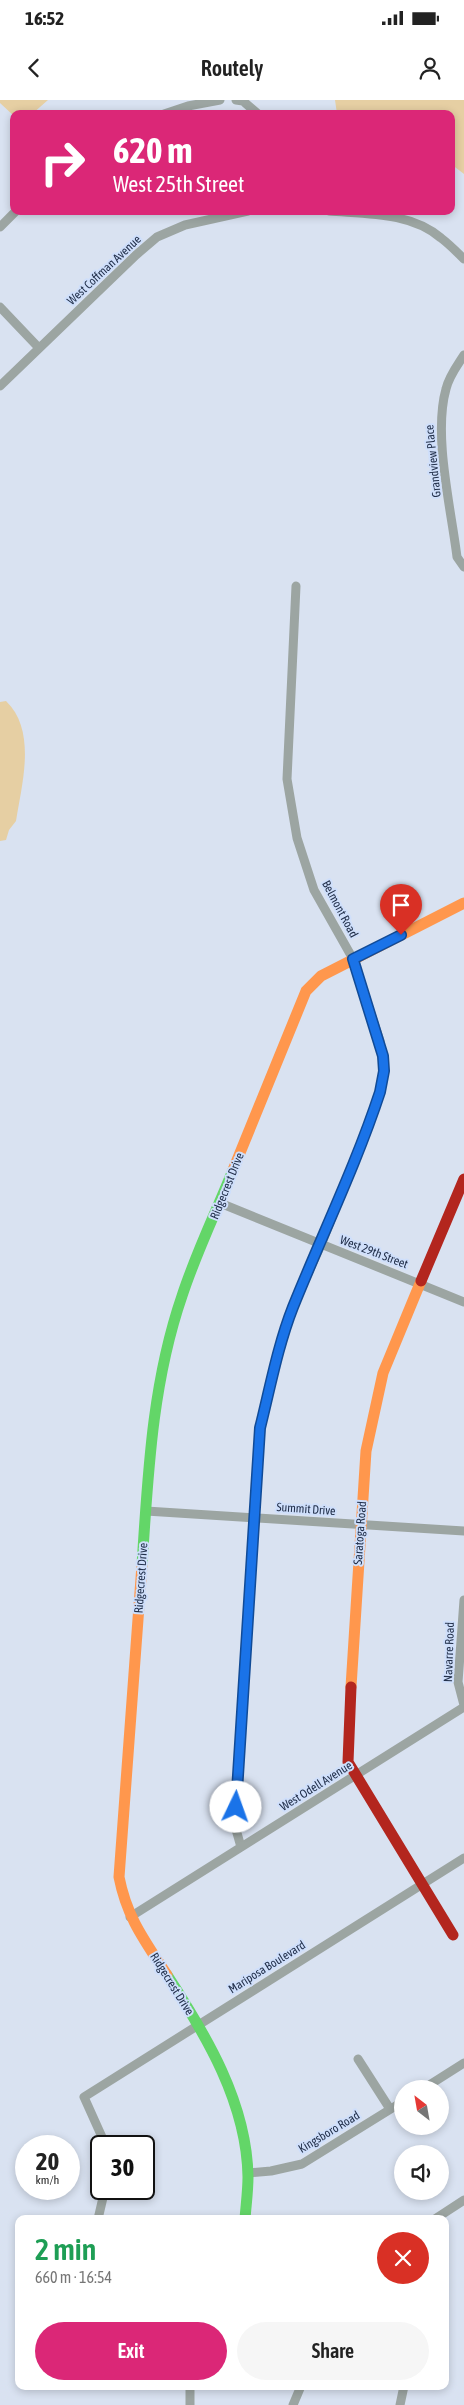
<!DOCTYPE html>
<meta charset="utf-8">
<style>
:root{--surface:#fff;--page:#f6f6f6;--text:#222;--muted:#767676;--accent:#db2777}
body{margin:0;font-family:"Asap Condensed",sans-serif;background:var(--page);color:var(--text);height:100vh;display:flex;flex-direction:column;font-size:19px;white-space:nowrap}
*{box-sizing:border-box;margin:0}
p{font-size:16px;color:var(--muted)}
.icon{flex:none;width:28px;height:28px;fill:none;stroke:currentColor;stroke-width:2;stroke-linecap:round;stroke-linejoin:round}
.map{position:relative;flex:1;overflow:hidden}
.drawer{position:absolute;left:15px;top:2115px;width:434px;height:175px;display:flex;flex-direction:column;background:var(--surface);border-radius:10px;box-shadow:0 2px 8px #0003}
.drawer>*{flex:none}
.banner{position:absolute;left:10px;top:10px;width:445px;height:105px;border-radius:10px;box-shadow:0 2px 8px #0003;background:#db2777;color:#fff;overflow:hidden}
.needle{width:32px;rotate:329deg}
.controls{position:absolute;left:394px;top:1980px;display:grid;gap:10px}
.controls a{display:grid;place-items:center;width:55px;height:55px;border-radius:50%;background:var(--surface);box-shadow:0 2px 8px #0003;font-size:25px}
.speed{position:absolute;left:15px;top:2035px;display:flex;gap:10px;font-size:25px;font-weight:700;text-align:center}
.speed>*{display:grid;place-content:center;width:65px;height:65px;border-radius:50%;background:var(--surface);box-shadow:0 2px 8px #0003;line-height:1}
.speed small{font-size:12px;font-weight:400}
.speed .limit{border:2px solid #111;border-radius:8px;background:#fff;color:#111}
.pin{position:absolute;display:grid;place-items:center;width:42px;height:42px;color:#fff;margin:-51px -21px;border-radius:50% 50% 50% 0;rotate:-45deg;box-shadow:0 0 5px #0007}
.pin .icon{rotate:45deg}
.me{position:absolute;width:55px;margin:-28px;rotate:3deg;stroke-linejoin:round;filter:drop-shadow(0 0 4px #0008)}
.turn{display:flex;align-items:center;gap:18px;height:105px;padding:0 20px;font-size:22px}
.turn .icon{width:65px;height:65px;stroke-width:2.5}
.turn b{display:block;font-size:35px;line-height:42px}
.round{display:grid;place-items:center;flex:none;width:52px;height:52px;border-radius:26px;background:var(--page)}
.overview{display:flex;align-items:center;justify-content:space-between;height:85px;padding:0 20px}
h1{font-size:30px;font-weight:600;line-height:38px;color:#1e9e55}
.cta{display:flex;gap:10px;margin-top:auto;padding:10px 20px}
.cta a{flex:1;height:58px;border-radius:30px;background:var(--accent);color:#fff;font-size:20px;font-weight:600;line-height:58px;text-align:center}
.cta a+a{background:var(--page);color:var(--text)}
.status{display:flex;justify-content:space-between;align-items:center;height:35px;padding:0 25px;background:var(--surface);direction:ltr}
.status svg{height:14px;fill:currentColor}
header{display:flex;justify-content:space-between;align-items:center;height:65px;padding:0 20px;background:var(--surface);font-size:22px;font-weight:600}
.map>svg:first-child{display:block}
.green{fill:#e6cfa3}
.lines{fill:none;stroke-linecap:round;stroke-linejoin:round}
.street{stroke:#9ca5a2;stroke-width:9}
.fast{stroke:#63d668;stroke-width:11}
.slow{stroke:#ff974d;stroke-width:11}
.jam{stroke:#b3261e;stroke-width:11}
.route-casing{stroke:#114b97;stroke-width:12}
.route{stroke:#1a73e8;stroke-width:9}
.labels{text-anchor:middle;stroke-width:4;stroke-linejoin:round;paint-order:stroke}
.street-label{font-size:12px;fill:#22304b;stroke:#cfdffb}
</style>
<div class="status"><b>16:52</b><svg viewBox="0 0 49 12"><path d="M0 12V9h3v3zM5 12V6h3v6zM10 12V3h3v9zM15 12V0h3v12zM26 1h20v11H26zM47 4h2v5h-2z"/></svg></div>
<header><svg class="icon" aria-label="back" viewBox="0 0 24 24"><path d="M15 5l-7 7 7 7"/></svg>Routely<svg class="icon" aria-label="person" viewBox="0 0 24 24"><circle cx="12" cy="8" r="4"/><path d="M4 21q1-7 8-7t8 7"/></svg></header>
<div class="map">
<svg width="464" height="2305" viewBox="0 0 464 2305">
<rect width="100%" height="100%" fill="#d9e2f1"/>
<!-- green -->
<path class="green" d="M0,0H48L32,14H14V16L0,3Z
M335,0H464V74L451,64V14H337Z
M6,601C37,631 22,683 16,721L9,730L6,740L0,741V602Z"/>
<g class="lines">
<!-- street -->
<path class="street" d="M236,0L243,1L258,14
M164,14L188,6L220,0
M329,111C366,114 411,112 441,138C449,144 457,152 464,159
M0,127L16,111
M0,207L39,248
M464,255C457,266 449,276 446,289C433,335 451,408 457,457L464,467
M0,286L136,155L157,137L185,125L248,111
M220,1103L464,1202
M146,1411L464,1431
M464,1500L458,1582L464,1605
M241,1747L235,1726L260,1328L272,1277L292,1209L321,1145L375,1009L384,971L380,941L353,859L314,790L297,738L287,679L296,486
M130,1817L464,1607
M358,1959L390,2009
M423,1989L464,1963
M104,2046L102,2037L84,1997L464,1758
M248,2073L271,2071L302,2064L402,2002
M98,2119L105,2089
M435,2119L464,2100
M190,2286V2305
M293,2305L301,2286
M400,2305L404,2286"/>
<!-- fast -->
<path class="fast" d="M142,1465C148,1374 152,1283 182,1196C196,1153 216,1112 233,1070
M167,1875C206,1935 247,2003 248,2077C248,2091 246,2105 245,2119"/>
<!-- slow -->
<path class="slow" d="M233,1070L306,891L321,876L464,803
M142,1465L119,1777C127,1818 145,1841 167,1875
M351,1587L366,1351L383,1273L421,1181"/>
<!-- jam -->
<path class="jam" d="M421,1181L464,1079
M351,1587L348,1662L453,1835"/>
</g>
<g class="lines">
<!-- route casing -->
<g class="route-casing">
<path id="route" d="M236,1707L260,1328C270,1288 278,1245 293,1207C322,1135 356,1065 380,992L384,971L383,956L353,859L401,835"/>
</g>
<!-- route -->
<use href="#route" class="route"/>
</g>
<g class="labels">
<!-- street labels -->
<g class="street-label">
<text transform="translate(104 170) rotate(-43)" y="4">West Coffman Avenue</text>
<text transform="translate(433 361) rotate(-96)" y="4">Grandview Place</text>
<text transform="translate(340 809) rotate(62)" y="4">Belmont Road</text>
<text transform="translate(227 1086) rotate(-68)" y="4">Ridgecrest Drive</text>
<text transform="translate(374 1152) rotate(21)" y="4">West 29th Street</text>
<text transform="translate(306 1409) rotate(4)" y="4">Summit Drive</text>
<text transform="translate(360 1433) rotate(-86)" y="4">Saratoga Road</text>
<text transform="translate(141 1478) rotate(-86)" y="4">Ridgecrest Drive</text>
<text transform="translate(449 1552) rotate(-88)" y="4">Navarre Road</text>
<text transform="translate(316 1686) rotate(-32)" y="4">West Odell Avenue</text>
<text transform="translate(267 1867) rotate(-32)" y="4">Mariposa Boulevard</text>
<text transform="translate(172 1884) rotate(58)" y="4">Ridgecrest Drive</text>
<text transform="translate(329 2032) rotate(-31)" y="4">Kingsboro Road</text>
</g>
</g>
</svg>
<div class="controls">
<a><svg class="needle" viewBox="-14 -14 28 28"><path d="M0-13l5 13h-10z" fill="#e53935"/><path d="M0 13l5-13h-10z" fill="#767676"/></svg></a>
<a><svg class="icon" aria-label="sound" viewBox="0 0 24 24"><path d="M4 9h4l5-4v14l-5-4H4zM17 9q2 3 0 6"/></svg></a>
</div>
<div class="speed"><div>20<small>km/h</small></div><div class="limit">30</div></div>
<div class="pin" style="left:401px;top:835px;background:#d93025"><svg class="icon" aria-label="arrive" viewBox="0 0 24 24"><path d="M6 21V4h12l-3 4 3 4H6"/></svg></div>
<svg class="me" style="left:236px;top:1707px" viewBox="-20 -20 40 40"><circle r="19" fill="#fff"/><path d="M0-13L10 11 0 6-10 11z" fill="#1a73e8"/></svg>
<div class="banner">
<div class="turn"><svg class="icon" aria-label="right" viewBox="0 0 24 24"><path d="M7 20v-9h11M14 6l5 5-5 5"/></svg><div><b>620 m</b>West 25th Street</div></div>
</div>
<section class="drawer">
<div class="overview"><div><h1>2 min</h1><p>660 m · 16:54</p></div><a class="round" style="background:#d93025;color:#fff"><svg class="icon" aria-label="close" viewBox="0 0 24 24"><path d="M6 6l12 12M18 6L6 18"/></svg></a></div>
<div class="cta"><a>Exit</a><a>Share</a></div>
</section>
</div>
